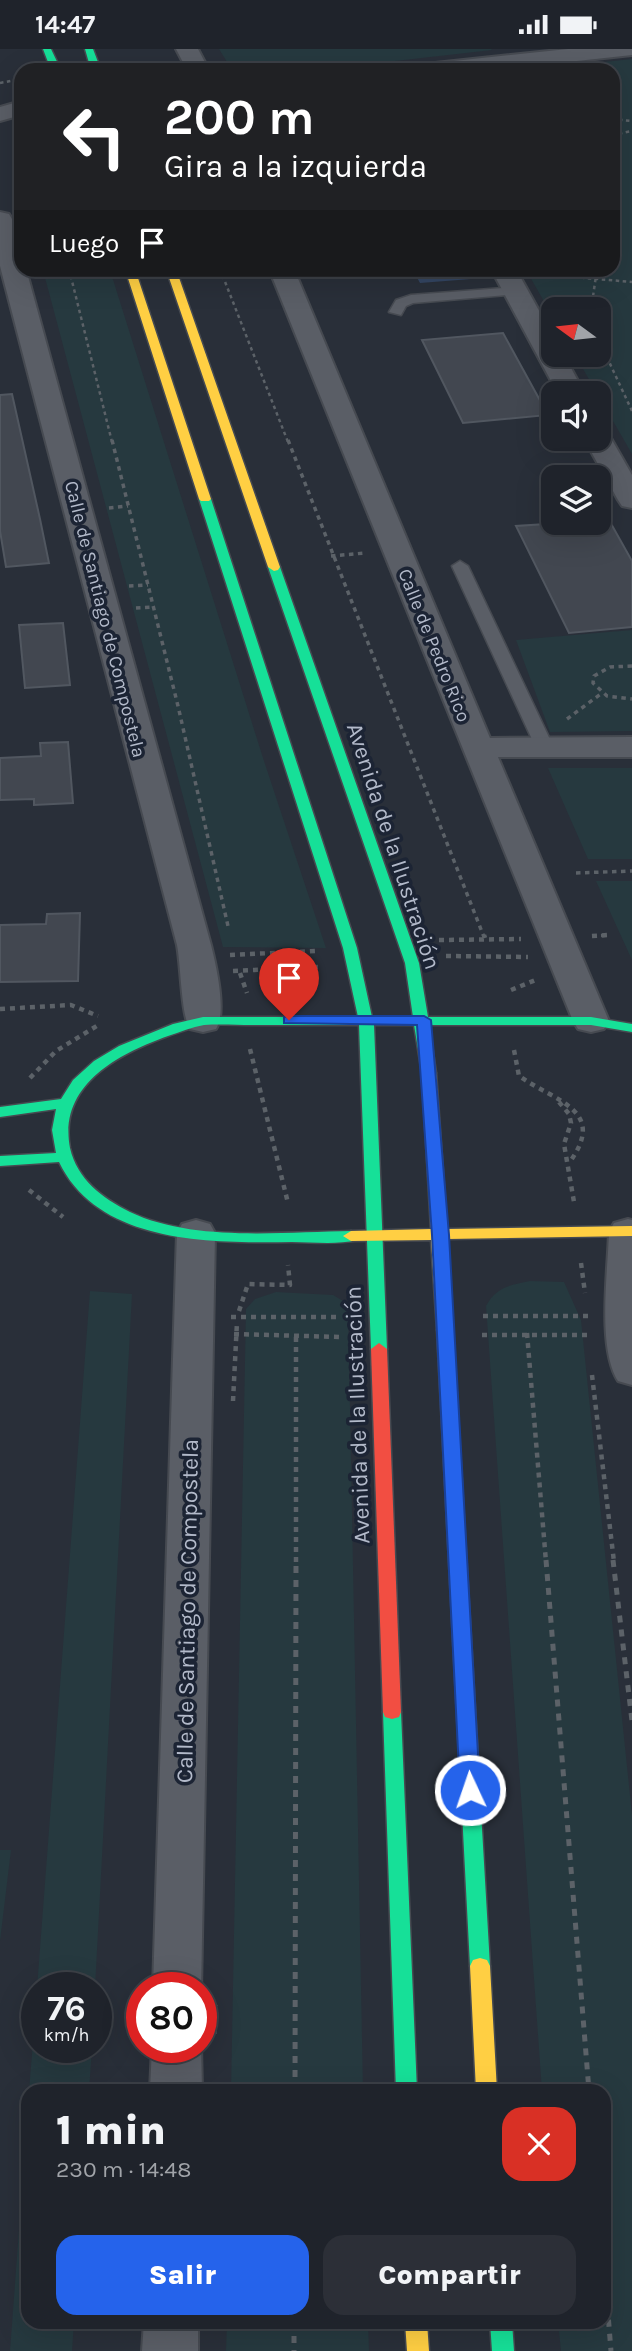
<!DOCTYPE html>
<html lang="es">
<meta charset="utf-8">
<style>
:root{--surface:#1f232b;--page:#2c2f37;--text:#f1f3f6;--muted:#a1a4a9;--line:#3c4047;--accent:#2563eb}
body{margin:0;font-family:Karla,sans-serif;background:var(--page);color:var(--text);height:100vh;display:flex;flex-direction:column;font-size:26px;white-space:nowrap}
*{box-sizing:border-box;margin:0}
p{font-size:23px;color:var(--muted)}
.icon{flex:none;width:38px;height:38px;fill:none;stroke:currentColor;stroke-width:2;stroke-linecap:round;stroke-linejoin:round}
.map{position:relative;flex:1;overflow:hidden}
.drawer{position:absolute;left:21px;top:2035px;width:590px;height:245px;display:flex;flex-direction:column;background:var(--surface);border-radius:21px;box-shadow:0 7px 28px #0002,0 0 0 2px var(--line)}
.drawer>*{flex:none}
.banner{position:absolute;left:14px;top:14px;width:606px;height:214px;border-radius:21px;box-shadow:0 7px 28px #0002,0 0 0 2px var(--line);background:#202124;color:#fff;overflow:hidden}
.needle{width:46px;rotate:285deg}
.controls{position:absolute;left:541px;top:248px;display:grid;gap:14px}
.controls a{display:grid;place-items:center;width:70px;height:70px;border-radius:14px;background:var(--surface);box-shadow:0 7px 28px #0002,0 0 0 2px var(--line);font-size:35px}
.speed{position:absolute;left:21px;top:1923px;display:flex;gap:14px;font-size:35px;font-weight:700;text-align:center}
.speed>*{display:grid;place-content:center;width:91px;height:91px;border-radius:50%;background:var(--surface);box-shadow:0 7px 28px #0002,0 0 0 2px var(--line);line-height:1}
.speed small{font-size:18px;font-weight:400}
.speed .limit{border:10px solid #d22;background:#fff;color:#111}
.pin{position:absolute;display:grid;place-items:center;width:60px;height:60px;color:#fff;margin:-72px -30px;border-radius:50% 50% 50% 0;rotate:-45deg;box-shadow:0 0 7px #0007}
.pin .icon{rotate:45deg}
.me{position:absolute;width:77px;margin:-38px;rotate:357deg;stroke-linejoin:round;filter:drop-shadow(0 0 5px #0008)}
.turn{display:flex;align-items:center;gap:24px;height:147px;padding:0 35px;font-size:32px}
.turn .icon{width:91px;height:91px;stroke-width:2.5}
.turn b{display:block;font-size:49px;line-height:60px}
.then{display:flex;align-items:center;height:66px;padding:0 35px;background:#0003;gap:14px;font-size:26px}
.round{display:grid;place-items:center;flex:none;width:74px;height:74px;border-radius:21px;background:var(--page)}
.overview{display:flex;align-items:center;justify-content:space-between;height:119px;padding:0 35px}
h1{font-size:42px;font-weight:800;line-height:52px}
.cta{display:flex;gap:14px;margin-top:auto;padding:14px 35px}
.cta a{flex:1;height:80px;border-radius:21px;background:var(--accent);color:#fff;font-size:28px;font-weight:800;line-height:80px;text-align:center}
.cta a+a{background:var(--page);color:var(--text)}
.status{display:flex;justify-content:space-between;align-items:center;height:49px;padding:0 35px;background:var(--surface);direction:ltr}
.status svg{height:19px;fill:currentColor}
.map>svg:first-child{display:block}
.green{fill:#26393f}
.water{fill:#344663}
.building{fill:#424750;stroke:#515760;stroke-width:2}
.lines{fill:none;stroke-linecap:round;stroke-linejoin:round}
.lane-casing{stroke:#464a51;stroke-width:3}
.street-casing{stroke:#464a51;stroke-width:4}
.fast-casing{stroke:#464a51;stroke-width:3}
.slow-casing{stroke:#464a51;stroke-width:3}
.jam-casing{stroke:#464a51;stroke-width:3}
.path-far3{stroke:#5c6268;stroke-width:2.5;stroke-dasharray:3.5 3.5;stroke-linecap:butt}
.path-far2{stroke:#5c6268;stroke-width:3.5;stroke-dasharray:4.5 4.5;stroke-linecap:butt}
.path-far1{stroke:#5c6268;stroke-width:4.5;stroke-dasharray:5 5;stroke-linecap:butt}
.path{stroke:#5c6268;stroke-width:5;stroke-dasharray:7 7;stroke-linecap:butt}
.lane{fill:#5a5e66;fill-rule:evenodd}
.street{fill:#5a5e66;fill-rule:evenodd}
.fast{fill:#16e098;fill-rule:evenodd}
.slow{fill:#ffcf43;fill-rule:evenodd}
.jam{fill:#f24e42;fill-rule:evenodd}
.route{fill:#2563eb;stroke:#184099;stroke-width:2}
.labels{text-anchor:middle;stroke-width:7;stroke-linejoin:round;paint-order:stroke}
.far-street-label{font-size:19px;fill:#b3baca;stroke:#1c2434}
.street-label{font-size:23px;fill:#b3baca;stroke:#1c2434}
</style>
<div class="status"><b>14:47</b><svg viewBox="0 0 49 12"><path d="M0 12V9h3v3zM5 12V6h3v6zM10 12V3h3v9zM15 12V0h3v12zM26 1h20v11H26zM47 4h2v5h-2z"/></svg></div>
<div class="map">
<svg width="632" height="2302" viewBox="0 0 632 2302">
<rect width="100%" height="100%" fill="#292f39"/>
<!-- green -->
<path class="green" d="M219,0H491L492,1L316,21H232Z
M632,10V405L575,306H598V261H553V268L526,221L612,220V21H529Z
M43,221H110L263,709L326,899L223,898Z
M632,581V682L550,683L516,591Z
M548,719H632V810H588Z
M596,832H632V911Z
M530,1232L564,1233L581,1271L632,1766V2302H561L558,2273H604V2042H542L486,1257C496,1238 510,1236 530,1232Z
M90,1242L132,1245L95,1939H37Z
M276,1243L333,1246L348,1255L363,2042H231L246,1260L255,1250Z
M0,1801H11L0,1892Z
M37,1944V1998L92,1999L89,2042H29Z
M28,2060V2273H74L72,2302H10Z
M227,2273H368L369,2302H226Z"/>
<!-- water -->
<path class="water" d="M466,221L471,230L420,234L414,223Z"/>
<!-- building -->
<path class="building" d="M503,284L548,366L463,374L422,291Z
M12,345L40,470L49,514L6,518L0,482V346Z
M609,471L632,512V578L569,584L516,477Z
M63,574L70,636L25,639L19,576Z
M68,693L73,754L34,756V750L0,751V709L41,707L40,694Z
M80,864L78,932L0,933V876L46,875L47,865Z"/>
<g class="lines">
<!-- lane casing -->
<g class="lane-casing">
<path id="lane" d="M515,238L522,242L520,245L413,254L406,257L401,266L389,263L396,251L411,246Z
M460,512L468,517L554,699L551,703H539L536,699L452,517Z"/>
</g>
<!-- street casing -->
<g class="street-casing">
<path id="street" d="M176,0H198L209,21H187Z
M568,0H632V6L495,21H424L435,14Z
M21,52V66L0,72V58Z
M0,163L9,165C19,180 21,203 21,220H26L211,896C216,916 227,963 216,980L203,983L190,980C181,966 181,916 177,896L0,217Z
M269,220H294L490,689L632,688V708H498L609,972L604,980L591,983L578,980L573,972Z
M491,220H516L553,287V306H564L585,345H558Z
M598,382L608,384L632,426V459L622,457L618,451L584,390H598Z
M628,1170L632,1171V1336L618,1332C597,1298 608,1223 609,1183L614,1174Z
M196,1171L210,1175L215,1184L201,1943V1939H153L177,1184L182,1175Z
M201,1996L202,2042H150L152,1998H201Z
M144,2273H198V2302H142Z"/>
</g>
<!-- fast casing -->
<g class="fast-casing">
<path id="fast" d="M43,0H51L61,21H51Z
M85,0H93L101,21H91Z
M205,447L211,450L357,899L372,968H413L405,914L268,518L274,514L280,518L419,914L428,968H591L632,975V983L591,976H429L436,1024L429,1029L422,1024L414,976H374L387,1300L379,1306L371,1300L359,976C323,976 288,976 252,976C237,976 220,975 204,976C192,978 180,983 168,987C118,1005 58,1036 70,1099C77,1130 102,1149 130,1163C193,1193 282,1183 351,1182L359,1187L357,1191C337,1196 312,1193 292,1193C213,1194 99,1196 59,1113L0,1117V1107L56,1104L52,1081L56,1060L0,1068V1058L61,1050L73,1031L94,1012L119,997L173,975L203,968H358L343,899L199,450Z
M445,1275L453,1281L490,1917L487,1923L480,1925L473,1923L470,1917L437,1281Z
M392,1656L399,1658L401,1663L417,2042H396L383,1663L385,1658Z
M490,2273H512L514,2302H492Z"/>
</g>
<!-- slow casing -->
<g class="slow-casing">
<path id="slow" d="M125,220H135L211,450L209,452H201L199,450Z
M166,220H176L280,518L278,521L274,522L268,518Z
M429,1019L436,1024L447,1180L632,1177V1187L447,1190L453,1281L445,1287L437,1281L431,1191L351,1192L343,1187L351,1182L431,1180L422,1024Z
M480,1909L487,1911L490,1917L497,2042H476L470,1917L473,1911Z
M405,2273H427L429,2302H407Z"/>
</g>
<!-- jam casing -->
<g class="jam-casing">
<path id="jam" d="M379,1294L387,1300L401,1663L399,1668L392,1670L385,1668L383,1663L371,1300Z"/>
</g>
<!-- path-far3 -->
<path class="path-far3" d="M0,34L21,30
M612,70L632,72
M612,86L632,82
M69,220L112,393
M220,220L288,393
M539,225L632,233
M591,261L597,220
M598,289L632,362"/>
<!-- path-far2 -->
<path class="path-far2" d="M112,391L178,657L228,877
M288,391L484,888
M109,459L128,457
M331,507L365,504
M129,537L148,536
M136,559L153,558
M632,617L610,618L594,627L593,634L607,647L632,650
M567,670L602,644
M576,824L632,822
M592,887L609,886"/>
<!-- path-far1 -->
<path class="path-far1" d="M484,886L485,889
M592,887L609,886
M439,891L521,890
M230,906L316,902
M446,907L528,908
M233,922L319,918
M240,924L247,944
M511,941L538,930
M0,960L71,956L98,967
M250,1000L288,1154
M514,1001L519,1027C556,1053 608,1061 569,1114
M30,1029L56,1002L100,975
M559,1053L569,1065L571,1074L564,1095L574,1153
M29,1141L63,1168
M581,1214L585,1244
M239,1262L248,1235L290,1236L288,1216
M483,1267H589
M231,1268H341
M527,1284L546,1513
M234,1285L341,1288
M482,1286H589
M592,1326L614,1513
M233,1352L237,1273
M296,1513V1288"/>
<!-- path -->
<path class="path" d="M546,1511L589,2042
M613,1511L632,1672
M214,1985L215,1956
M295,2042L296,1511
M604,2215L611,2302
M294,2273V2302"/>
<!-- lane -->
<use href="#lane" class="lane"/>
<!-- street -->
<use href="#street" class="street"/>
<!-- fast -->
<use href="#fast" class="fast"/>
<!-- slow -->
<use href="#slow" class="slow"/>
<!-- jam -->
<use href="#jam" class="jam"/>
</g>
<!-- route -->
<path class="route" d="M289,967H424L431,971L449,1186L480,1741L477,1746H463L460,1741L432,1186L417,976L284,974V968Z"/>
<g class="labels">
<!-- far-street labels -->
<g class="far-street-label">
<text transform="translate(106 570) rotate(76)" y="7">Calle de Santiago de Compostela</text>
<text transform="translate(435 596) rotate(68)" y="7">Calle de Pedro Rico</text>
</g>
<!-- street labels -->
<g class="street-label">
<text transform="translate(394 797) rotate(72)" y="8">Avenida de la Ilustración</text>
<text transform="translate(357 1366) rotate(-92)" y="8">Avenida de la Ilustración</text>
<text transform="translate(187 1562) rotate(-89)" y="8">Calle de Santiago de Compostela</text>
</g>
</g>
</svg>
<div class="controls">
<a><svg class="needle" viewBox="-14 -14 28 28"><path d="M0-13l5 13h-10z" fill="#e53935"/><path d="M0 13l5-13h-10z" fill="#a1a4a9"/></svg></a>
<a><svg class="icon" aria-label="sound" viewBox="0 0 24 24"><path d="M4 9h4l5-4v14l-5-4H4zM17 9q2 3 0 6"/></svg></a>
<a><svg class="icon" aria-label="layers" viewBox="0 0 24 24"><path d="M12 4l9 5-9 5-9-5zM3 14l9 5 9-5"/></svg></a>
</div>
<div class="speed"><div>76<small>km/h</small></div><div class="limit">80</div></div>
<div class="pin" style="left:289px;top:971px;background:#d93025"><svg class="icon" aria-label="arrive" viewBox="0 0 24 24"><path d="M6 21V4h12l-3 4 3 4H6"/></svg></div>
<svg class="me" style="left:470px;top:1741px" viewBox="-20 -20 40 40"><circle r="17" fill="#2563eb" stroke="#fff" stroke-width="3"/><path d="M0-11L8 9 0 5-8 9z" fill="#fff"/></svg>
<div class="banner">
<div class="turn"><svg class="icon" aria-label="left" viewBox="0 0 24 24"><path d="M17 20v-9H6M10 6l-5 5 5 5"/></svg><div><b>200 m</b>Gira a la izquierda</div></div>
<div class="then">Luego<svg class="icon" aria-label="arrive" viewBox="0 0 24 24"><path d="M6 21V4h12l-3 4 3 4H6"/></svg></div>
</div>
<section class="drawer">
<div class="overview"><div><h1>1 min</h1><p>230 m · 14:48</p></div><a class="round" style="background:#d93025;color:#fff"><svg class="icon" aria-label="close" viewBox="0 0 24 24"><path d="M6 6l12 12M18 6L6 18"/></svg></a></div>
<div class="cta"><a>Salir</a><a>Compartir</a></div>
</section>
</div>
